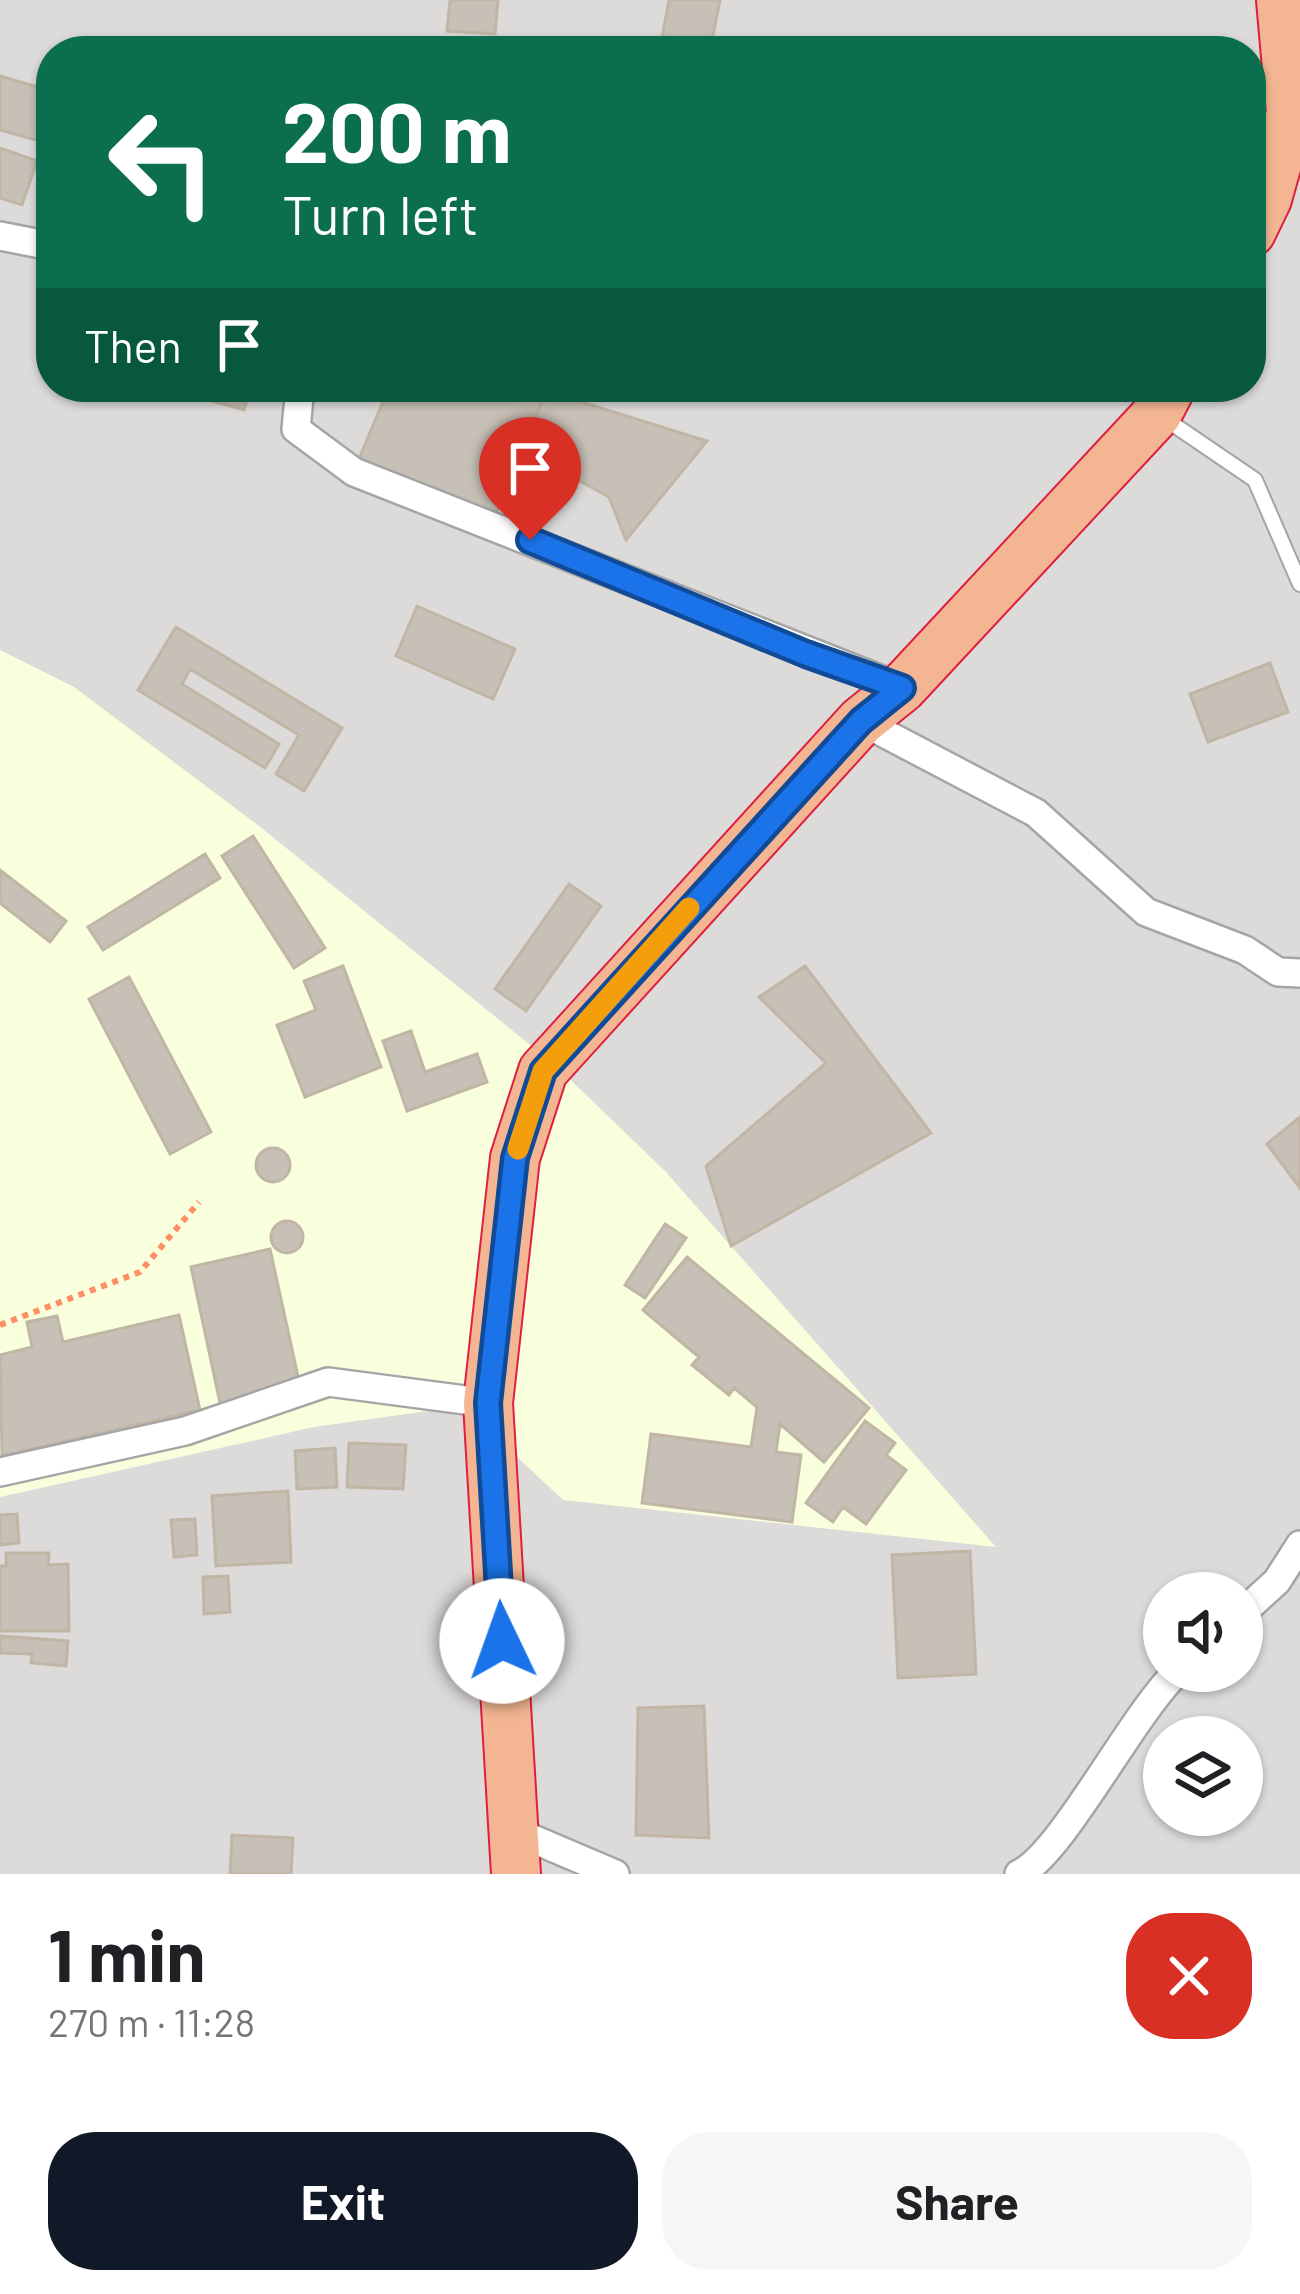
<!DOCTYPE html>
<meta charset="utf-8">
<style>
:root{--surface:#fff;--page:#f6f6f6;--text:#202124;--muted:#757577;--accent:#111827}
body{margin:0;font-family:Barlow,sans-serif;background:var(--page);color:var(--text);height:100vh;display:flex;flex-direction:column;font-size:45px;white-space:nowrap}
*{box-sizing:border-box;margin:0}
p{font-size:39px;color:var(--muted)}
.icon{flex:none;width:66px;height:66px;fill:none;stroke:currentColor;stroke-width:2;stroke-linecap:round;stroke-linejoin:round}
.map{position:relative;height:1874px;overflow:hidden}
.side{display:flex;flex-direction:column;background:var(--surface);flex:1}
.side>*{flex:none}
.top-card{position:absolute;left:36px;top:36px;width:1230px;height:366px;border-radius:48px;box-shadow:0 3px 9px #0004;background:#0b6e4f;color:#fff;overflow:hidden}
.fabs{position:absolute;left:1143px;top:1572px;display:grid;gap:24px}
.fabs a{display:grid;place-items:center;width:120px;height:120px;border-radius:50%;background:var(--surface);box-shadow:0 3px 9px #0004;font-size:60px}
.pin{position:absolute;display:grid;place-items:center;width:102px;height:102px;color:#fff;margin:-123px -51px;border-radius:50% 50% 50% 0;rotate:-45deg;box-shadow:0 0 12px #0007}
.pin .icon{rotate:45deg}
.me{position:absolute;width:132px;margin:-66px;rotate:357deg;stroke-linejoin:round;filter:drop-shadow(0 0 9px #0008)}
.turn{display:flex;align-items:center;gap:42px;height:252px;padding:0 48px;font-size:54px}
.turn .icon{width:156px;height:156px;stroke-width:2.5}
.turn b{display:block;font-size:84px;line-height:102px}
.then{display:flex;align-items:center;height:114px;padding:0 48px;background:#0003;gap:24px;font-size:45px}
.round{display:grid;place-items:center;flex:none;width:126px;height:126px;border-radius:48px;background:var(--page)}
.head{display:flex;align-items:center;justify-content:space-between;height:204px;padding:0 48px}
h1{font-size:72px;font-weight:700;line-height:90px}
.primary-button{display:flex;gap:24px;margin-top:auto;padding:24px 48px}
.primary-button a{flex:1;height:138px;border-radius:48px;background:var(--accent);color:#fff;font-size:48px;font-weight:700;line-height:138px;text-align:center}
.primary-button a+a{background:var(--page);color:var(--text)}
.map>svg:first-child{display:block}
.residential{fill:#dcdbda;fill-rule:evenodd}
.education{fill:#f9ffdc}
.building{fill:#c7c0b6;stroke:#c1b6a5;stroke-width:3}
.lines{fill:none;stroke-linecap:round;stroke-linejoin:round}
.service-casing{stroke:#a5a5a5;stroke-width:18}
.minor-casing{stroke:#a5a5a5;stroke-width:32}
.trunk-casing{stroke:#df1f41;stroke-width:52}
.path{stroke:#fe8e65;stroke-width:6;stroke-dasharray:6 6;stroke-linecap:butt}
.service{stroke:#fff;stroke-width:14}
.minor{stroke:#fff;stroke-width:27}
.trunk{stroke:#f4b692;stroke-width:48}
.route-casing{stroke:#114b97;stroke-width:30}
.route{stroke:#1a73e8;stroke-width:21}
.slow{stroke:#f59e0b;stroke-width:21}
</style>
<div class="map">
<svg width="1300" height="1874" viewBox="0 0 1300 1874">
<rect width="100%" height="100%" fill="#efede3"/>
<!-- residential -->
<path class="residential" d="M0,0H1300V1874H0ZM51,51H1251V387H51ZM1164,1593H1242V1671H1164ZM1164,1737H1242V1815H1164Z"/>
<!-- education -->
<path class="education" d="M0,650L74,687L259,826L554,1064L665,1171L996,1547L563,1500L463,1406L314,1427L0,1497Z"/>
<!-- building -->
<path class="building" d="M450,0H498L495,34L447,31Z
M669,0H720L710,51L660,49Z
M0,76L51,91L39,141L0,130Z
M0,148L37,161L22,205L0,198Z
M162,387H251L244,410Z
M389,387H548L492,523L356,466Z
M546,391L707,441L626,540L609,497L522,449Z
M417,606L515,649L493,699L396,656Z
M176,627L342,728L304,791L276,774L299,735L190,669L182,684L279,744L265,768L138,690Z
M1270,663L1288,712L1208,742L1190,694Z
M253,836L325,948L294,968L222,856Z
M205,854L220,878L103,950L88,927Z
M0,870L66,921L50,942L0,903Z
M569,884L601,906L526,1011L495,989Z
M343,966L381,1067L305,1097L277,1025L316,1010L304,981Z
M805,966L931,1133L731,1246L706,1166L826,1063L759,997Z
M129,977L211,1132L170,1154L89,999Z
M411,1031L425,1072L477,1054L487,1082L407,1111L383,1041Z
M1300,1117V1188L1267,1144Z
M256 1165a17 17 0 1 1 34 0a17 17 0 1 1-34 0Z
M271 1237a16 16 0 1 1 32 0a16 16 0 1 1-32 0Z
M665,1224L686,1238L645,1298L625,1285Z
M270,1249L301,1390L221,1408L191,1267Z
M687,1257L869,1408L824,1462L780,1424L776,1452L801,1455L792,1522L642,1503L651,1434L751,1447L757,1407L734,1388L729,1395L692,1365L699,1357L643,1310Z
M179,1315L200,1410L2,1456L0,1355L32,1347L27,1322L57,1316L63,1342Z
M865,1421L895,1443L886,1455L906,1470L866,1524L843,1507L833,1522L806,1503Z
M349,1443L406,1445L403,1489L347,1487Z
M335,1448L337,1487L297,1489L295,1451Z
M288,1491L291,1562L216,1566L212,1496Z
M17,1514L19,1543L0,1545V1515Z
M195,1519L197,1555L174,1557L171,1520Z
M970,1551L976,1674L898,1678L892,1555Z
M6,1553H49L48,1565L68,1564L69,1631H0V1566H6Z
M228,1576L230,1612L204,1614L203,1577Z
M0,1636L68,1641L66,1666L31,1663L32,1654L0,1653Z
M704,1706L709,1838L636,1835L638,1708Z
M232,1835L293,1838L291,1874H230Z"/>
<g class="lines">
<!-- service casing -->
<g class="service-casing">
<path id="service" d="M1161,416L1255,480L1300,584"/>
</g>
<!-- minor casing -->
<g class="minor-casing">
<path id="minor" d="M0,236L51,246
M300,387L296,429L354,472L902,688
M861,721L1036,813L1146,912L1245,950L1278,972L1300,973
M0,1472L185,1431L328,1382L488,1403
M1242,1613L1277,1581L1300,1545
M514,1831L615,1874
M1019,1874C1062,1854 1131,1716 1178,1671"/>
</g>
<!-- trunk casing -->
<g class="trunk-casing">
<path id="trunk" d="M1251,232L1267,199L1291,113L1281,0
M516,1874L488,1403L515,1158L543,1071L861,721L902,688L1157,414L1171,387"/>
</g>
<!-- path -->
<path class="path" d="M0,1325L140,1272L199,1202"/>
<!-- service -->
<use href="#service" class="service"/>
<!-- minor -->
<use href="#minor" class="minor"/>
<!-- trunk -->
<use href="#trunk" class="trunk"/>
</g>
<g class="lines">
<!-- route casing -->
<g class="route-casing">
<path id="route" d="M502,1641L488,1403L515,1158L543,1071L861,721L902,688L806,654L530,540"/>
</g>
<!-- route -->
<use href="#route" class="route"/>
<!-- slow -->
<path class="slow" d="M518,1149L543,1071L689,908"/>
</g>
</svg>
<div class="fabs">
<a><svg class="icon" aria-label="sound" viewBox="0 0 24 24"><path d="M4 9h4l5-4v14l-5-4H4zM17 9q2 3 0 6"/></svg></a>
<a><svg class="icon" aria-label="layers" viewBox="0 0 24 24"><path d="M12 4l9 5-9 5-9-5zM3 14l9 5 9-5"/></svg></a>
</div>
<div class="pin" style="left:530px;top:540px;background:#d93025"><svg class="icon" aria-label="arrive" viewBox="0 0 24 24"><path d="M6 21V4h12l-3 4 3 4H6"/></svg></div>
<svg class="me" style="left:502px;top:1641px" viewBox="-20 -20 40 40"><circle r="19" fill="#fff"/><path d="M0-13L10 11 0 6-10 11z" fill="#1a73e8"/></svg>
<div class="top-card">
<div class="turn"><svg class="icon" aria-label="left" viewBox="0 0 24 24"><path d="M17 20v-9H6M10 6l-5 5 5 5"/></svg><div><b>200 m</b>Turn left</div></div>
<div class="then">Then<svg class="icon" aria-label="arrive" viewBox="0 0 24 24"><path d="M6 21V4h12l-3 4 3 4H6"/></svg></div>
</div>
</div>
<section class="side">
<div class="head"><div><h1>1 min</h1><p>270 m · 11:28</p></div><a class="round" style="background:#d93025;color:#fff"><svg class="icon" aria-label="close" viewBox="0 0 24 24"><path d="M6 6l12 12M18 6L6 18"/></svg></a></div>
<div class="primary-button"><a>Exit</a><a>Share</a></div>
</section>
